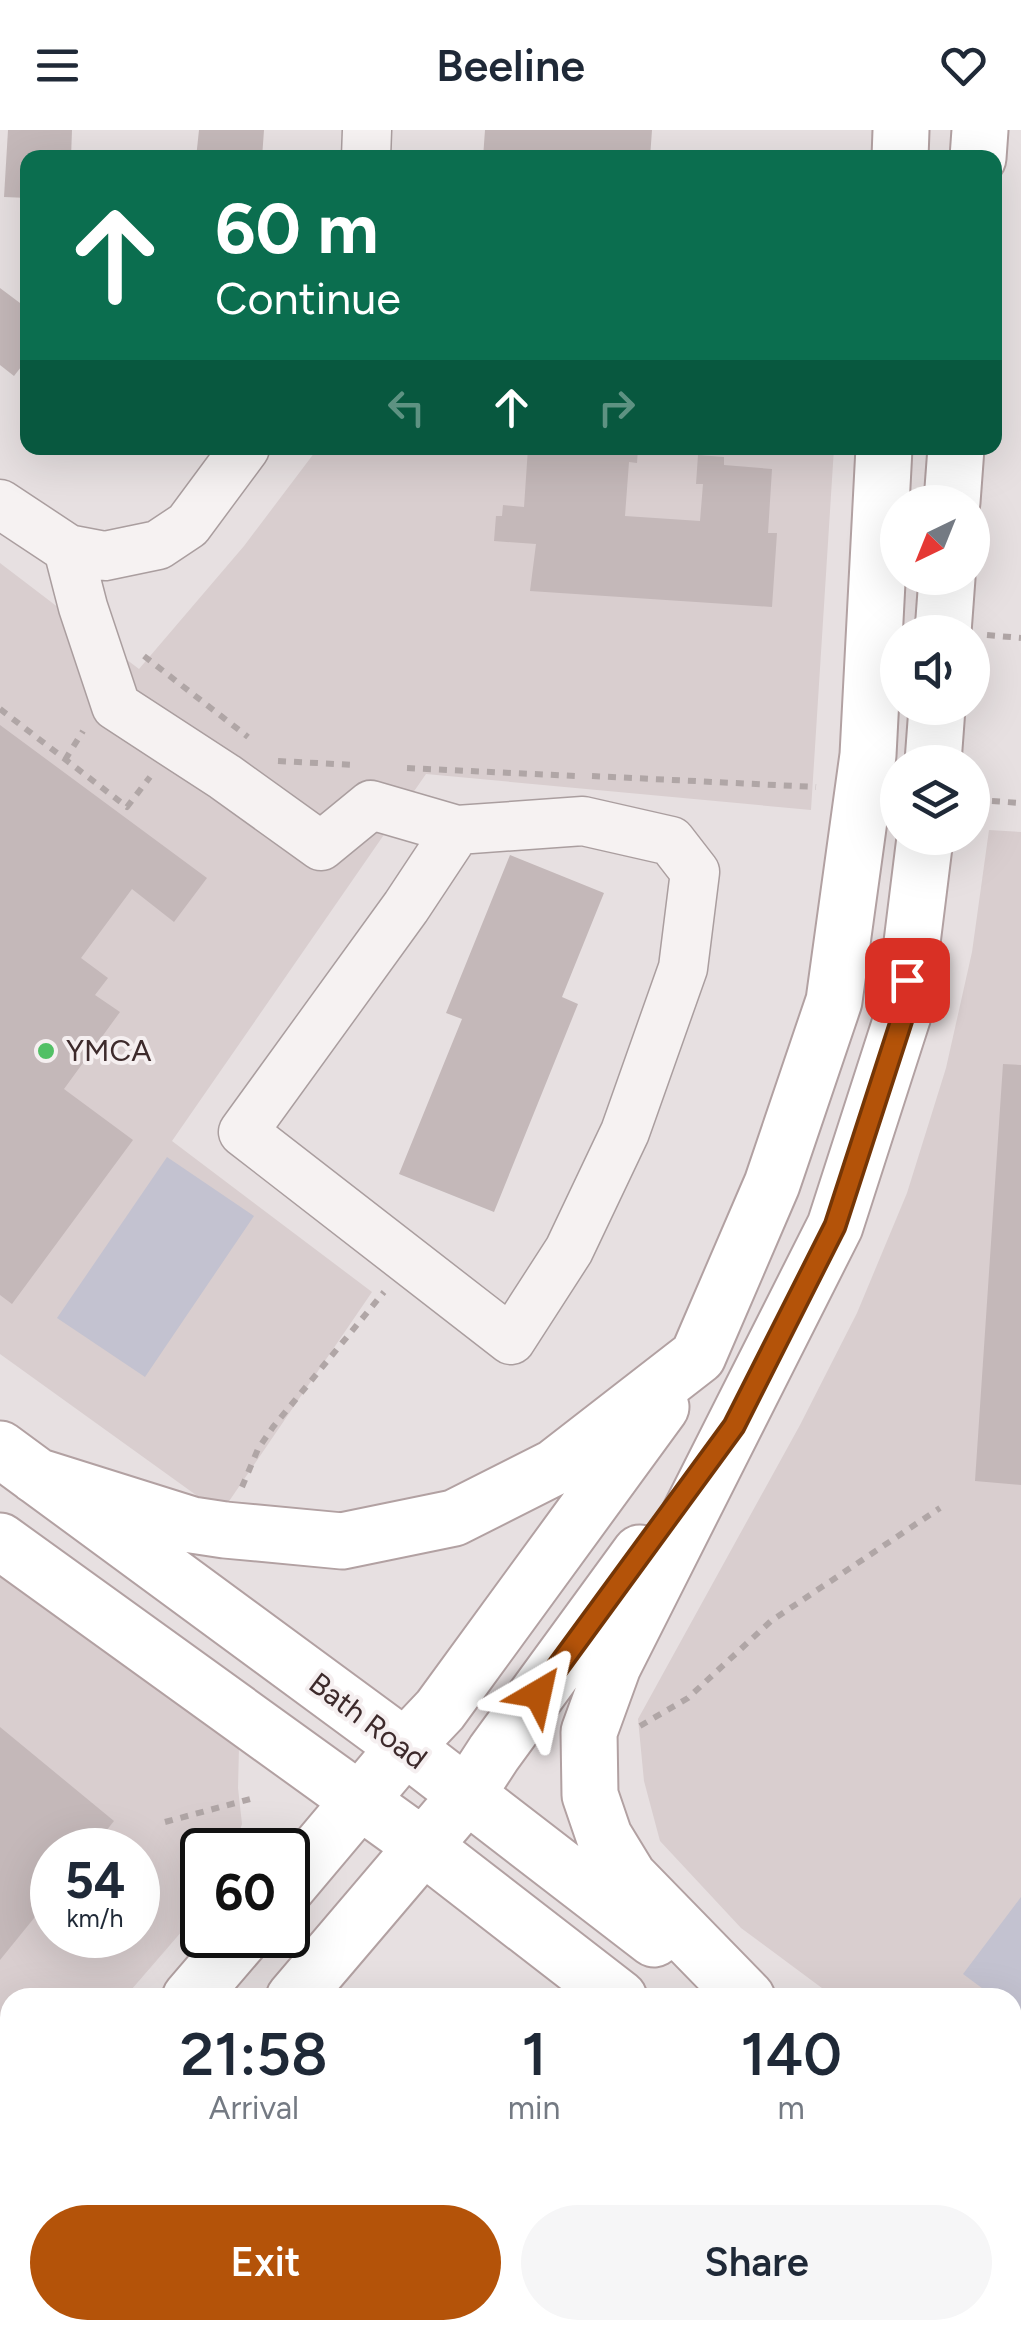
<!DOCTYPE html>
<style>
:root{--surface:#fff;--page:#f6f6f7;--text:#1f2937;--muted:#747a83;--accent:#b45309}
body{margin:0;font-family:Figtree,sans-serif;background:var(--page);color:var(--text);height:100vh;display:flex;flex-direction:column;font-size:38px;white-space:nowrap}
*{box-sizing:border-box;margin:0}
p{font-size:32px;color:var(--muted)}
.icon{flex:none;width:55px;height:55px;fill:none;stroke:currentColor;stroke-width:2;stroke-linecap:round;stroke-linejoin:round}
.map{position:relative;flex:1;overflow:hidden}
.sheet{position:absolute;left:0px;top:1858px;width:1022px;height:352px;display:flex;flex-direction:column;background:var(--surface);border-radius:30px 30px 0 0;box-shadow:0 10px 40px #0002}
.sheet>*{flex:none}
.hud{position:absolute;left:20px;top:20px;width:982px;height:305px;border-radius:20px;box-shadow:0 10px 40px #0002;background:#0b6e4f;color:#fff;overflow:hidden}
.needle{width:65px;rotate:223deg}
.fabs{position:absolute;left:880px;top:355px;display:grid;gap:20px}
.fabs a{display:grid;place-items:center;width:110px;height:110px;border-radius:50%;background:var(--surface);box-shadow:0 10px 40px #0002;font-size:50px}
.speed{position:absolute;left:30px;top:1698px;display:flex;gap:20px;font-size:50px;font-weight:700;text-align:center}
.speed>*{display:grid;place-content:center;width:130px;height:130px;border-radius:50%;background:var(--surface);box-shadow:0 10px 40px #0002;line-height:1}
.speed small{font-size:25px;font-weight:400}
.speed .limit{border:5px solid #111;border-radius:15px;background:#fff;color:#111}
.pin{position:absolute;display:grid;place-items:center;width:85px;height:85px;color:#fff;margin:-42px;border-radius:20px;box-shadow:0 5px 15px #0006}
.me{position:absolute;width:110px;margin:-55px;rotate:36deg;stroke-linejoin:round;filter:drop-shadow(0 0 8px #0008)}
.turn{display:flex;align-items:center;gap:35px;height:210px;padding:0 30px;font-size:45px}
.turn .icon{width:130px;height:130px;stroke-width:2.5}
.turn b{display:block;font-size:70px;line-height:85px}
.lanes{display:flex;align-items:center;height:95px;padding:0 30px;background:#0003;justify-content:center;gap:50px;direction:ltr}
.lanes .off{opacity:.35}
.eta{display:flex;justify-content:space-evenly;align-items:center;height:170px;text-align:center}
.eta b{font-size:60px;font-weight:600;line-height:70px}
.button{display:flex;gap:20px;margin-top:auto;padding:20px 30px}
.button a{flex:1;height:115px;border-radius:60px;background:var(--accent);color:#fff;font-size:40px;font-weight:600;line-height:115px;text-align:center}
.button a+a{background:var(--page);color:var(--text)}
header{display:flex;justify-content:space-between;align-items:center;height:130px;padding:0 30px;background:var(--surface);font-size:45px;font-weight:600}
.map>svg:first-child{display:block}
.built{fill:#d9cecf;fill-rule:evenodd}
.green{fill:#c3c2d0}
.building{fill:#c4b8b9}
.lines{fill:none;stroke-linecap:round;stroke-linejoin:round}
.minor-casing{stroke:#aa9e9f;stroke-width:51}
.major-casing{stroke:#b2a1a2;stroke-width:59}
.path{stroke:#b0a6a6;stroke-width:6;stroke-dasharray:8 8;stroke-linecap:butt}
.minor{stroke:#f6f2f2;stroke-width:48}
.major{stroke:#fff;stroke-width:55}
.route-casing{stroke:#753606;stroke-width:25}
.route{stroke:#b45309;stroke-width:18}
.poi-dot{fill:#52c065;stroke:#f5eff0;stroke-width:4}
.labels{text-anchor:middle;stroke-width:8;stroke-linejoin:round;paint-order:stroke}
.poi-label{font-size:30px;fill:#3d2a2b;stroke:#f5eff0;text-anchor:start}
.street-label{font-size:30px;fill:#3d2a2b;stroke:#f5eff0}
</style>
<header><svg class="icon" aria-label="menu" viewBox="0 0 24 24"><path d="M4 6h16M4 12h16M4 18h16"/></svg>Beeline<svg class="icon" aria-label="heart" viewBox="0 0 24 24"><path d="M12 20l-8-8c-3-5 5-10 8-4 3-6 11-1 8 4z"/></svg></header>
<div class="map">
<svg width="1021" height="2208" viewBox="0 0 1021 2208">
<rect width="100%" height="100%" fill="#e7e0e1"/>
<!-- built -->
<path class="built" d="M318,318H834L811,680L426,644L172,1011L372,1162L221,1383L0,1224V433L139,539L244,416Z
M989,700L1021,702V2008L1013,2002L1012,1868L834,1867L741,1798L660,1711L644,1651L638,1589L800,1295L857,1183L907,1063L946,938L972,822Z
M0,1439L239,1617L238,1658L242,1694L234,1720H202V1778L125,1867L10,1868V2001L0,2013ZM52,1720H138V1805H52Z"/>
<!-- green -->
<path class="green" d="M167,1027L254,1086L145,1247L57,1188Z
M1021,1767V1888L1013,1882L1012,1868L994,1867L963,1844Z"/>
<!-- building -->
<path class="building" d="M8,0H72L71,28H28V68L4,67Z
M199,0H264L262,28H196Z
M485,0H652L650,28H483Z
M0,158L28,179V228L14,246L0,235Z
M528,318H638L637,333L629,332L625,386L700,391L703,354H696L698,325L724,327V335L772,339L768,403H777L772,477L530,461L536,414L494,411L496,386H502L503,375L524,377Z
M0,595L207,748L174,792L132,759L81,828L108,848L95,865L120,882L64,959L133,1010L12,1174L0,1165Z
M510,725L604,763L562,867L578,874L494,1082L399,1044L462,889L446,883Z
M1003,934L1021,935V1355L975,1351Z
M0,1597L114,1691L91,1720H52V1766L0,1830Z
M655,2200H767L761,2208H666Z"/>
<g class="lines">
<!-- minor casing -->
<g class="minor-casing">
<path id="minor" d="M366,28L367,0
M0,374L68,419L105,426L158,415L188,395L245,318
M68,419L83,477L116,576L225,647L321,716L371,675L457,700L406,777L243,1002L511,1210L569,1120L625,1002L683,838L695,742L671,711L583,691L457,700"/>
</g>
<!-- major casing -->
<g class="major-casing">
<path id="major" d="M900,28L901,0
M978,28L980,0
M952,372L956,318
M943,502L947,448
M933,632L937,578
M0,1319L405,1617L654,1809
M36,1346L192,1395L225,1400L342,1411L454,1388L555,1337L698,1226L772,1054L834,871L868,625L884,318
M0,1411L424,1717L619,1868
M288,1756L405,1617L440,1580L661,1277
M190,1868L244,1805
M294,1868L466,1666L494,1623L640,1423
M747,1868L629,1747L604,1706L590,1665L589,1602L613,1536L835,1096L903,885L925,708
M1012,2078L1021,2084
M0,2101L10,2089
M1012,2166L1021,2172
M0,2208L10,2197"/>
</g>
<!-- path -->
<path class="path" d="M987,505L1021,508
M144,526L248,607
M0,579L127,677L150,647
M65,630L83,601
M278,631L355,635
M407,638L575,646
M592,646L816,657
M976,670L1021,673
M242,1357L258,1319L273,1297L384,1162
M640,1596L688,1568L771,1491L940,1378
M165,1692L254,1668
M601,2200L611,2208"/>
<!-- minor -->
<use href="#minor" class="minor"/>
<!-- major -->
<use href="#major" class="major"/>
</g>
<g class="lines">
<!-- route casing -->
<g class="route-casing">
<path id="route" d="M538,1564L734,1296L835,1096L903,886L907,850"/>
</g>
<!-- route -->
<use href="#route" class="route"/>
</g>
<!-- markers -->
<circle class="poi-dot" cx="46" cy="921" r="10"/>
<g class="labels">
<!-- poi labels -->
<g class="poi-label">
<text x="66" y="931">YMCA</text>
</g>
<!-- street labels -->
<g class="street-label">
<text transform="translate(368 1591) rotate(37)" y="10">Bath Road</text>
</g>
</g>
</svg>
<div class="fabs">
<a><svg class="needle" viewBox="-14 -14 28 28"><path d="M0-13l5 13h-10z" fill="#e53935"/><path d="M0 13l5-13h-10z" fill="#747a83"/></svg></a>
<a><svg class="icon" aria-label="sound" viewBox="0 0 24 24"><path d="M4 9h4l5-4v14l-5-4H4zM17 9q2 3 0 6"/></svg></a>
<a><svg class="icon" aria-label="layers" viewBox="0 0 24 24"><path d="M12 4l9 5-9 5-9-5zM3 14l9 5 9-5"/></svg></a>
</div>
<div class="speed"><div>54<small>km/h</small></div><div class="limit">60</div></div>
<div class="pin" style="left:907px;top:850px;background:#d93025"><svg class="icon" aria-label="arrive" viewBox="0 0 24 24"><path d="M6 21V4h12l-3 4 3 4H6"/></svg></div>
<svg class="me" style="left:538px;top:1564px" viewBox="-20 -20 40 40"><path d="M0-17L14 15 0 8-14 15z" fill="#b45309" stroke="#fff" stroke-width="4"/></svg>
<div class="hud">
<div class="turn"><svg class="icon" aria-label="ahead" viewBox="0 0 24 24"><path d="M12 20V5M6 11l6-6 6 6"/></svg><div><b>60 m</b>Continue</div></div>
<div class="lanes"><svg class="icon off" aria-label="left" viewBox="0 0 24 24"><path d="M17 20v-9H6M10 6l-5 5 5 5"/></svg><svg class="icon" aria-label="ahead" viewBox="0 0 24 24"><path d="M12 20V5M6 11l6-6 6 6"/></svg><svg class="icon off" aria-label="right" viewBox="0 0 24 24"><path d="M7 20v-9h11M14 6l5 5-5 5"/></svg></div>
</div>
<section class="sheet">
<div class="eta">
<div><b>21:58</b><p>Arrival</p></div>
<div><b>1</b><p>min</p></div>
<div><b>140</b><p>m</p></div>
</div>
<div class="button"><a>Exit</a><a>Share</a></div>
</section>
</div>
